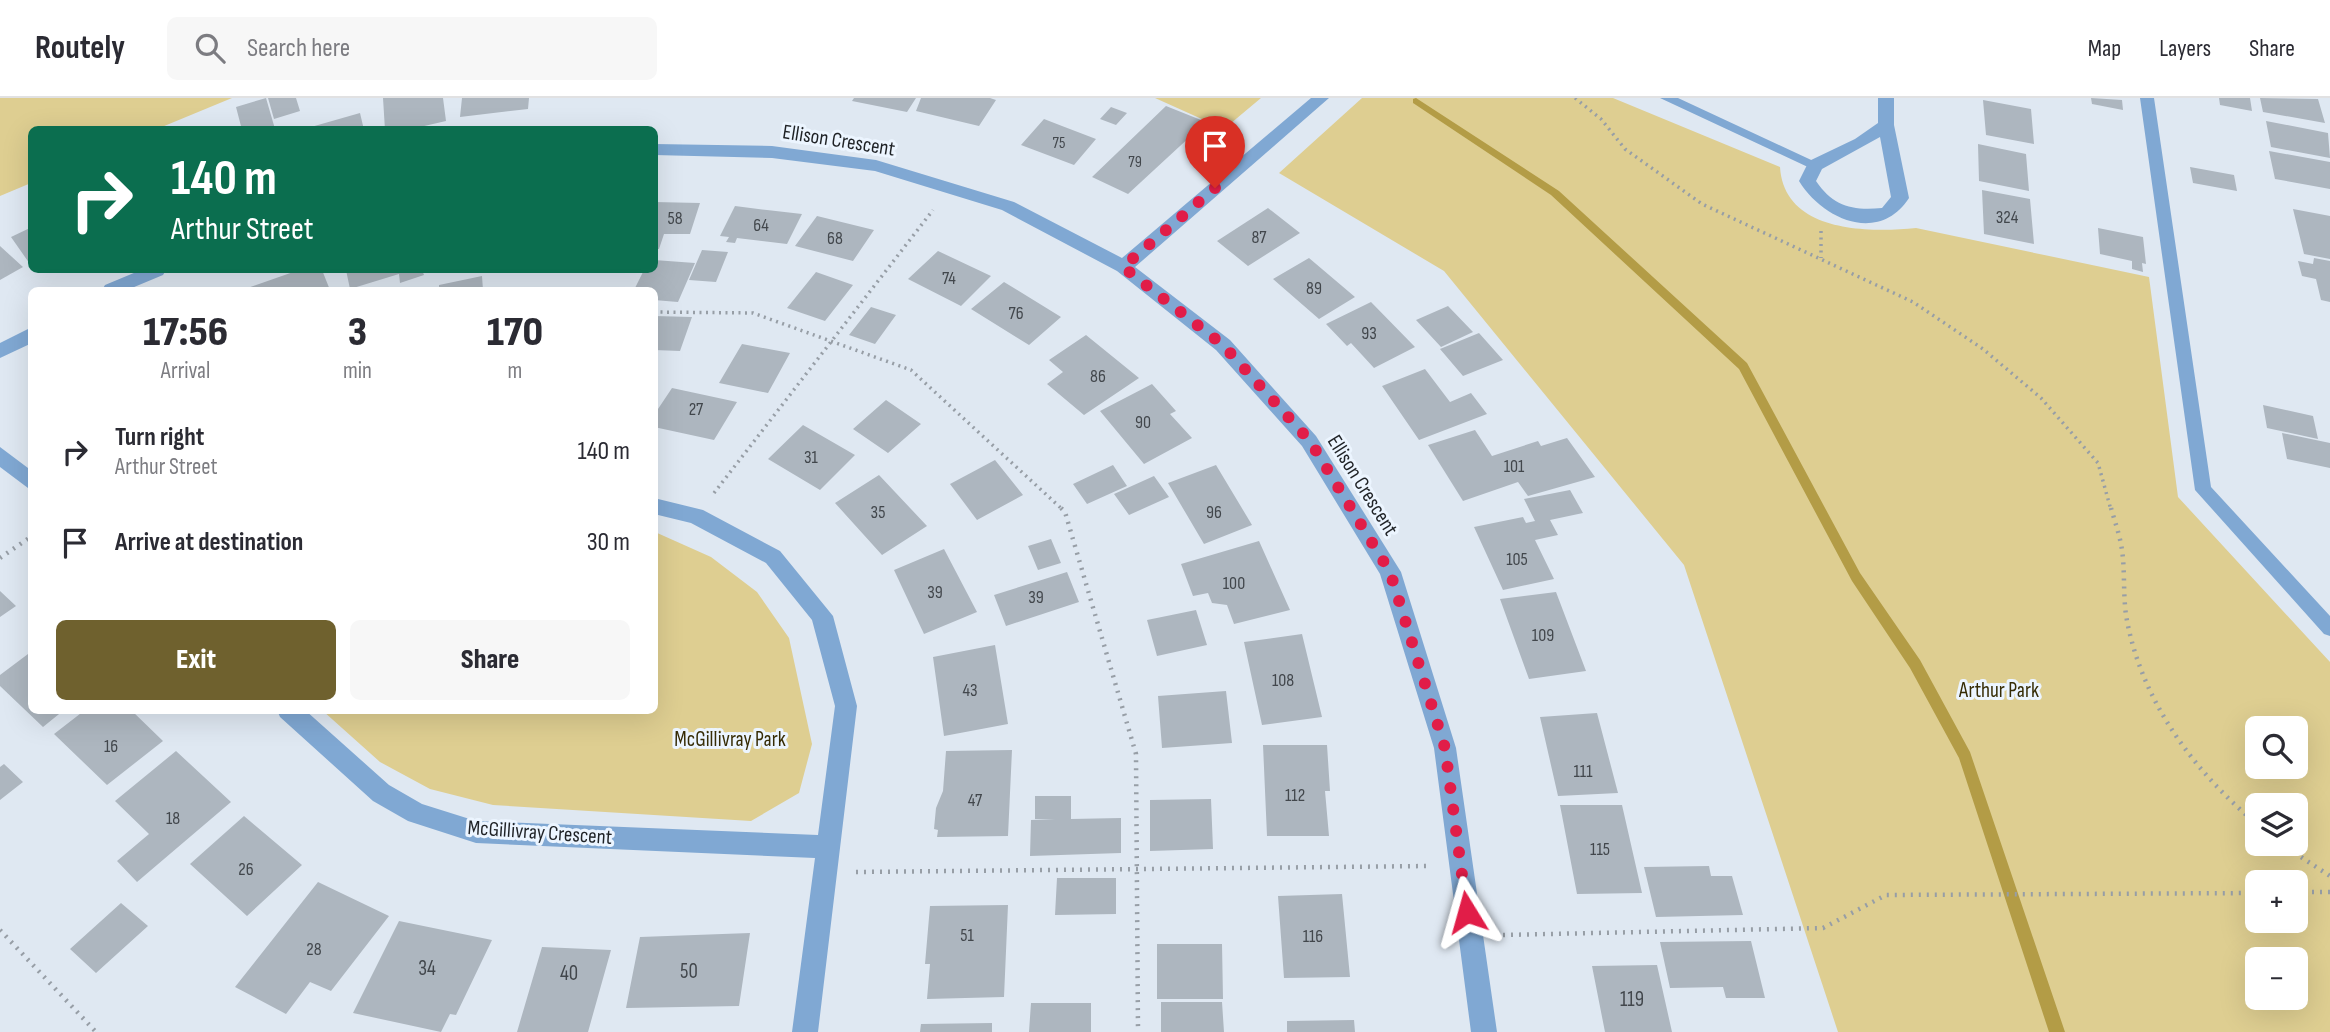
<!DOCTYPE html>
<meta charset="utf-8">
<style>
:root{--surface:#fff;--page:#f7f7f7;--text:#2b2b33;--muted:#7c7c81;--line:#e1e1e2;--accent:#6f612e}
body{margin:0;font-family:"Sofia Sans Condensed",sans-serif;background:var(--page);color:var(--text);height:100vh;display:flex;flex-direction:column;font-size:26px;white-space:nowrap}
*{box-sizing:border-box;margin:0}
p{font-size:23px;color:var(--muted)}
.icon{flex:none;width:38px;height:38px;fill:none;stroke:currentColor;stroke-width:2;stroke-linecap:round;stroke-linejoin:round}
.map{position:relative;flex:1;overflow:hidden}
.details{position:absolute;left:28px;top:189px;width:630px;height:427px;display:flex;flex-direction:column;background:var(--surface);border-radius:10px;box-shadow:0 7px 28px #0002}
.details>*{flex:none}
.banner{position:absolute;left:28px;top:28px;width:630px;height:147px;border-radius:10px;box-shadow:0 7px 28px #0002;background:#0b6e4f;color:#fff;overflow:hidden}
.buttons{position:absolute;left:2245px;top:618px;display:grid;gap:14px}
.buttons a{display:grid;place-items:center;width:63px;height:63px;border-radius:10px;background:var(--surface);box-shadow:0 7px 28px #0002;font-size:35px}
.pin{position:absolute;display:grid;place-items:center;width:60px;height:60px;color:#fff;margin:-72px -30px;border-radius:50% 50% 50% 0;rotate:-45deg;box-shadow:0 0 7px #0007}
.pin .icon{rotate:45deg}
.me{position:absolute;width:77px;margin:-38px;rotate:352deg;stroke-linejoin:round;filter:drop-shadow(0 0 5px #0008)}
.turn{display:flex;align-items:center;gap:24px;height:147px;padding:0 28px;font-size:32px}
.turn .icon{width:91px;height:91px;stroke-width:2.5}
.turn b{display:block;font-size:49px;line-height:60px}
.eta{display:flex;justify-content:space-evenly;align-items:center;height:119px;text-align:center}
.eta b{font-size:42px;font-weight:800;line-height:49px}
.cta{display:flex;gap:14px;margin-top:auto;padding:14px 28px}
.cta a{flex:1;height:80px;border-radius:10px;background:var(--accent);color:#fff;font-size:28px;font-weight:800;line-height:80px;text-align:center}
.cta a+a{background:var(--page);color:var(--text)}
ul{padding:0;list-style:none}
li{display:flex;align-items:center;gap:21px;height:91px;padding:0 28px}
li div{flex:1}
li b{display:block;font-size:26px}
li em{font-style:normal}
header{display:flex;align-items:center;gap:42px;box-sizing:border-box;height:98px;padding:0 35px;background:var(--surface);border-bottom:2px solid var(--line)}
header strong{font-size:33px}
nav{display:flex;gap:38px;margin-inline-start:auto;font-size:24px}
.search{width:490px;height:63px;background:var(--page);display:flex;align-items:center;gap:18px;box-sizing:border-box;padding:0 24px;border-radius:10px;color:var(--muted);font-size:26px}
.map>svg:first-child{display:block}
.green{fill:#dece91;fill-rule:evenodd}
.lines{fill:none;stroke-linecap:round;stroke-linejoin:round}
.stream{fill:#b39c46;fill-rule:evenodd}
.building{fill:#adb6bf}
.path-far1{stroke:#979ea6;stroke-width:3.5;stroke-dasharray:2 4.5;stroke-linecap:butt}
.path{stroke:#979ea6;stroke-width:4.5;stroke-dasharray:2 6;stroke-linecap:butt}
.service{fill:#80a8d3;fill-rule:evenodd}
.minor{fill:#80a8d3;fill-rule:evenodd}
.route{stroke:#e11d48;stroke-width:12;stroke-dasharray:0 21.6}
.labels{text-anchor:middle;stroke-width:6;stroke-linejoin:round;paint-order:stroke}
.far-number-label{font-size:16px;fill:#42474c}
.number-label{font-size:18px;fill:#42474c}
.street-label{font-size:21px;fill:#1f2226;stroke:#ecf5ff}
.park-label{font-size:21px;fill:#362c05;stroke:#ecf5ff}
.near-number-label{font-size:21px;fill:#42474c}
</style>
<header>
<strong>Routely</strong>
<div class="search"><svg class="icon" aria-label="search" viewBox="0 0 24 24"><circle cx="10" cy="10" r="6"/><path d="M15 15l6 6"/></svg>Search here</div>
<nav><a>Map</a><a>Layers</a><a>Share</a></nav>
</header>
<div class="map">
<svg width="2330" height="934" viewBox="0 0 2330 934">
<rect width="100%" height="100%" fill="#dfe8f2"/>
<!-- green -->
<path class="green" d="M0,0H232L157,31L32,32L31,85L0,98Z
M1155,0H1261L1224,31Z
M1362,0H1613L1780,69C1784,134 1867,135 1916,130L2149,179L2178,399L2330,564V934H1838L1684,467L1444,173L1279,75ZM2258,630H2296V668H2258ZM2258,707H2296V746H2258ZM2258,784H2296V822H2258ZM2258,861H2296V900H2258Z
M655,434L711,459L757,494L789,540L812,646L799,695L751,723L493,707L430,691L380,664L323,613L654,612Z"/>
<g class="lines">
<!-- stream -->
<path class="stream" d="M1416,0L1559,93L1747,265L1860,475L1920,562L1970,654L2065,934H2049L1959,660L1910,570L1852,483L1739,271L1551,97L1413,5V1Z"/>
</g>
<!-- building -->
<path class="building" d="M266,0L275,31L242,32L236,9Z
M268,0H296L300,13L274,21Z
M383,0H443L446,23L407,32H385Z
M462,0H529L528,11L460,19Z
M854,0H916L907,14L852,3Z
M921,0H990L996,2L979,28L916,13Z
M2091,0L2122,2L2123,12L2092,6Z
M2219,0H2250L2252,13L2220,7Z
M2260,0L2318,1L2325,25L2263,14Z
M1983,2L2031,11L2034,46L1986,37Z
M1166,8L1206,24L1128,96L1092,79Z
M1111,9L1127,15L1116,27L1100,21Z
M360,15L364,32H304V31Z
M1044,21L1062,28L1096,41L1074,67L1021,47Z
M2266,23L2328,35L2330,60L2271,49Z
M1978,46L2026,56L2029,93L1979,83Z
M2269,53L2330,64V91L2275,81Z
M2190,69L2234,77L2237,93L2193,85Z
M1982,92L2030,101L2034,146L1984,136Z
M654,104L700,105L690,136H664L659,151H654Z
M735,108L767,112L802,116L787,146L737,140L735,145L726,144L729,139L720,138Z
M1268,110L1300,135L1248,168L1217,143Z
M2293,111L2330,118V161L2304,156Z
M817,118L874,132L853,163L795,148Z
M32,129V169L11,139Z
M2098,130L2143,139L2146,166L2142,165L2143,174L2132,171V163L2100,156Z
M0,148L23,169L0,182Z
M702,152L728,154L716,184L689,182Z
M938,153L991,178L961,208L908,181Z
M1309,160L1355,199L1319,221L1273,181Z
M2314,160L2330,163V204L2321,202L2316,181L2302,178L2298,163L2313,166Z
M654,162L695,165L678,204L654,202V192H634L644,172H654Z
M299,172H322L330,192H242Z
M346,172H422L424,177L400,185L399,176L350,191Z
M816,174L853,187L825,223L787,210Z
M482,178L483,192H439V187Z
M1004,184L1061,219L1029,247L971,211Z
M1371,204L1415,249L1374,270L1351,245L1347,248L1326,226Z
M1448,208L1473,234L1441,249L1416,222Z
M871,209L896,217L875,246L849,237Z
M654,218L692,219L680,253L654,252Z
M1479,235L1503,262L1463,278L1440,251Z
M1086,237L1139,280L1084,317L1047,286L1063,274L1049,262Z
M742,246L790,255L768,295L719,285Z
M1425,271L1450,304L1471,295L1487,316L1419,342L1382,288Z
M1152,286L1176,313L1170,316L1192,340L1144,366L1100,313Z
M672,290L737,304L714,342L654,329V317Z
M886,302L921,326L888,355L853,331Z
M2263,307L2313,318L2318,341L2267,330Z
M803,327L855,357L820,392L768,361Z
M1475,332L1492,358L1538,343L1541,348L1567,340L1595,379L1528,398L1518,384L1463,403L1428,347Z
M2282,335L2330,345V370L2287,361Z
M995,362L1023,397L977,422L950,386Z
M1113,367L1127,388L1087,406L1073,386Z
M1216,367L1252,427L1204,446L1168,385Z
M879,377L927,428L882,457L835,405Z
M1154,378L1169,399L1129,417L1114,396Z
M1570,392L1583,415L1550,422L1558,437L1535,442L1554,481L1503,492L1474,429L1523,419L1526,425L1535,423L1524,401Z
M1051,441L1061,465L1038,472L1028,448Z
M1259,443L1290,512L1234,526L1227,507L1212,505L1208,495L1193,498L1181,466Z
M944,451L977,514L924,536L894,472Z
M1067,474L1079,504L1006,528L994,497Z
M0,493L16,508L0,519Z
M1556,494L1586,573L1529,581L1500,501Z
M1196,512L1207,547L1157,558L1147,522Z
M1302,536L1322,619L1262,627L1244,544Z
M995,547L1008,626L944,638L933,559Z
M32,553V612H64L43,629L0,588V577Z
M1226,593L1232,645L1162,650L1158,598Z
M85,612H131L163,643L107,687L54,636Z
M1597,615L1618,695L1558,698L1540,619Z
M1263,647H1327L1330,693H1325L1329,738H1267Z
M1012,652L1008,738L937,739L938,732L934,731L936,710L943,693L946,653Z
M176,653L231,704L137,784L117,763L149,736L115,703Z
M4,666L23,684L0,702V669Z
M1035,698H1071V721L1121,720V755L1030,758L1031,722L1055,721H1035Z
M1211,701L1213,751L1150,753V702Z
M1560,707H1622L1642,795L1577,796Z
M244,718L302,767L247,818L190,766Z
M1709,768L1711,778H1732L1743,817L1656,819L1644,769Z
M1057,780H1116V816L1055,817Z
M318,784L389,818L331,893L310,884L286,916L235,889Z
M1342,796L1350,879L1284,880L1278,798Z
M121,805L148,828L96,875L70,851Z
M1008,807L1004,899L927,901L930,866H925L930,808Z
M399,823L492,842L456,917L450,916L441,934L353,915Z
M750,835L739,908L626,910L640,839Z
M1751,843L1765,900H1726L1723,889L1670,890L1660,844Z
M1157,846H1222L1223,901H1157Z
M542,849L611,852L588,934H517Z
M1657,867L1672,934H1605L1592,868Z
M1161,904H1222L1224,934H1161Z
M1031,905H1091V934H1029Z
M1354,922L1355,934H1287V923Z
M992,925V934H920L921,926Z"/>
<g class="lines">
<!-- path-far1 -->
<path class="path-far1" d="M1575,0L1601,21L1625,51L1702,106L1913,204L1983,251L2041,300L2098,365L2111,412
M1821,133V160
M654,214L753,215L911,272L1063,412
M714,395L933,112"/>
<!-- path -->
<path class="path" d="M1061,410L1065,414L1136,656L1138,934
M2111,410C2115,424 2120,438 2122,452C2125,473 2123,495 2126,517C2140,601 2193,673 2258,727
M0,460L32,438
M2281,746L2330,778
M856,774L1429,768
M2296,794H2330
M0,832L96,934
M1503,837L1823,830L1886,797L2258,795"/>
<!-- service -->
<path class="service" d="M1660,0H1678L1822,67L1820,70H1810Z
M2140,0H2154L2211,389L2330,518V538L2324,536L2195,392Z"/>
<!-- minor -->
<path class="minor" d="M1311,0H1329L1135,169L1230,242L1316,338L1401,474L1456,650L1497,934H1471L1434,650L1380,476L1302,348L1216,252L1117,173L1002,112L875,73L772,60L654,57V46L772,48L876,62L1014,104L1122,160Z
M1878,0H1894V27L1909,100C1879,146 1823,122 1799,83L1809,63L1855,41L1878,25ZM1880,39L1891,99L1882,110C1852,113 1833,108 1816,83L1822,71Z
M141,172H166L163,177L127,192H102L105,187Z
M32,229V245L0,260V245Z
M0,349L32,373V393L0,369Z
M654,400L703,412L780,453L833,518L857,608L818,934H792L815,760L476,745L408,723L373,703L280,619L277,612H305L389,687L422,706L476,723L818,737L835,608L812,522L766,465L691,425L654,416Z"/>
</g>
<g class="lines">
<!-- route -->
<path class="route" d="M1215,90L1123,169L1223,247L1310,343L1390,474L1445,650L1467,814"/>
</g>
<g class="labels">
<!-- far-number labels -->
<g class="far-number-label">
<text x="1059" y="50">75</text>
<text x="1135" y="69">79</text>
</g>
<!-- number labels -->
<g class="number-label">
<text x="2007" y="125">324</text>
<text x="675" y="126">58</text>
<text x="761" y="133">64</text>
<text x="1259" y="145">87</text>
<text x="835" y="146">68</text>
<text x="949" y="186">74</text>
<text x="1314" y="196">89</text>
<text x="1016" y="221">76</text>
<text x="1369" y="241">93</text>
<text x="1098" y="284">86</text>
<text x="696" y="317">27</text>
<text x="1143" y="330">90</text>
<text x="811" y="365">31</text>
<text x="1514" y="374">101</text>
<text x="878" y="420">35</text>
<text x="1214" y="420">96</text>
<text x="1517" y="467">105</text>
<text x="1234" y="491">100</text>
<text x="935" y="500">39</text>
<text x="1036" y="505">39</text>
<text x="1543" y="543">109</text>
<text x="1283" y="588">108</text>
<text x="970" y="598">43</text>
<text x="111" y="654">16</text>
<text x="1583" y="679">111</text>
<text x="1295" y="703">112</text>
<text x="975" y="708">47</text>
<text x="173" y="726">18</text>
<text x="1600" y="757">115</text>
<text x="246" y="777">26</text>
<text x="967" y="843">51</text>
<text x="1313" y="844">116</text>
<text x="314" y="857">28</text>
</g>
<!-- street labels -->
<g class="street-label">
<text transform="translate(839 42) rotate(9)" y="7">Ellison Crescent</text>
<text transform="translate(1363 387) rotate(58)" y="7">Ellison Crescent</text>
<text transform="translate(540 734) rotate(4)" y="7">McGillivray Crescent</text>
</g>
<!-- park labels -->
<g class="park-label">
<text x="1999" y="599">Arthur Park</text>
<text x="730" y="648">McGillivray Park</text>
</g>
<!-- near-number labels -->
<g class="near-number-label">
<text x="427" y="877">34</text>
<text x="689" y="880">50</text>
<text x="569" y="882">40</text>
<text x="1632" y="908">119</text>
</g>
</g>
</svg>
<div class="buttons">
<a><svg class="icon" aria-label="search" viewBox="0 0 24 24"><circle cx="10" cy="10" r="6"/><path d="M15 15l6 6"/></svg></a>
<a><svg class="icon" aria-label="layers" viewBox="0 0 24 24"><path d="M12 4l9 5-9 5-9-5zM3 14l9 5 9-5"/></svg></a>
<a>+</a>
<a>−</a>
</div>
<div class="pin" style="left:1215px;top:90px;background:#d93025"><svg class="icon" aria-label="arrive" viewBox="0 0 24 24"><path d="M6 21V4h12l-3 4 3 4H6"/></svg></div>
<svg class="me" style="left:1467px;top:814px" viewBox="-20 -20 40 40"><path d="M0-17L14 15 0 8-14 15z" fill="#e11d48" stroke="#fff" stroke-width="4"/></svg>
<div class="banner">
<div class="turn"><svg class="icon" aria-label="right" viewBox="0 0 24 24"><path d="M7 20v-9h11M14 6l5 5-5 5"/></svg><div><b>140 m</b>Arthur Street</div></div>
</div>
<section class="details">
<div class="eta">
<div><b>17:56</b><p>Arrival</p></div>
<div><b>3</b><p>min</p></div>
<div><b>170</b><p>m</p></div>
</div>
<ul>
<li><svg class="icon" aria-label="right" viewBox="0 0 24 24"><path d="M7 20v-9h11M14 6l5 5-5 5"/></svg><div><b>Turn right</b><p>Arthur Street</p></div><em>140 m</em></li>
<li><svg class="icon" aria-label="arrive" viewBox="0 0 24 24"><path d="M6 21V4h12l-3 4 3 4H6"/></svg><div><b>Arrive at destination</b></div><em>30 m</em></li>
</ul>
<div class="cta"><a>Exit</a><a>Share</a></div>
</section>
</div>
